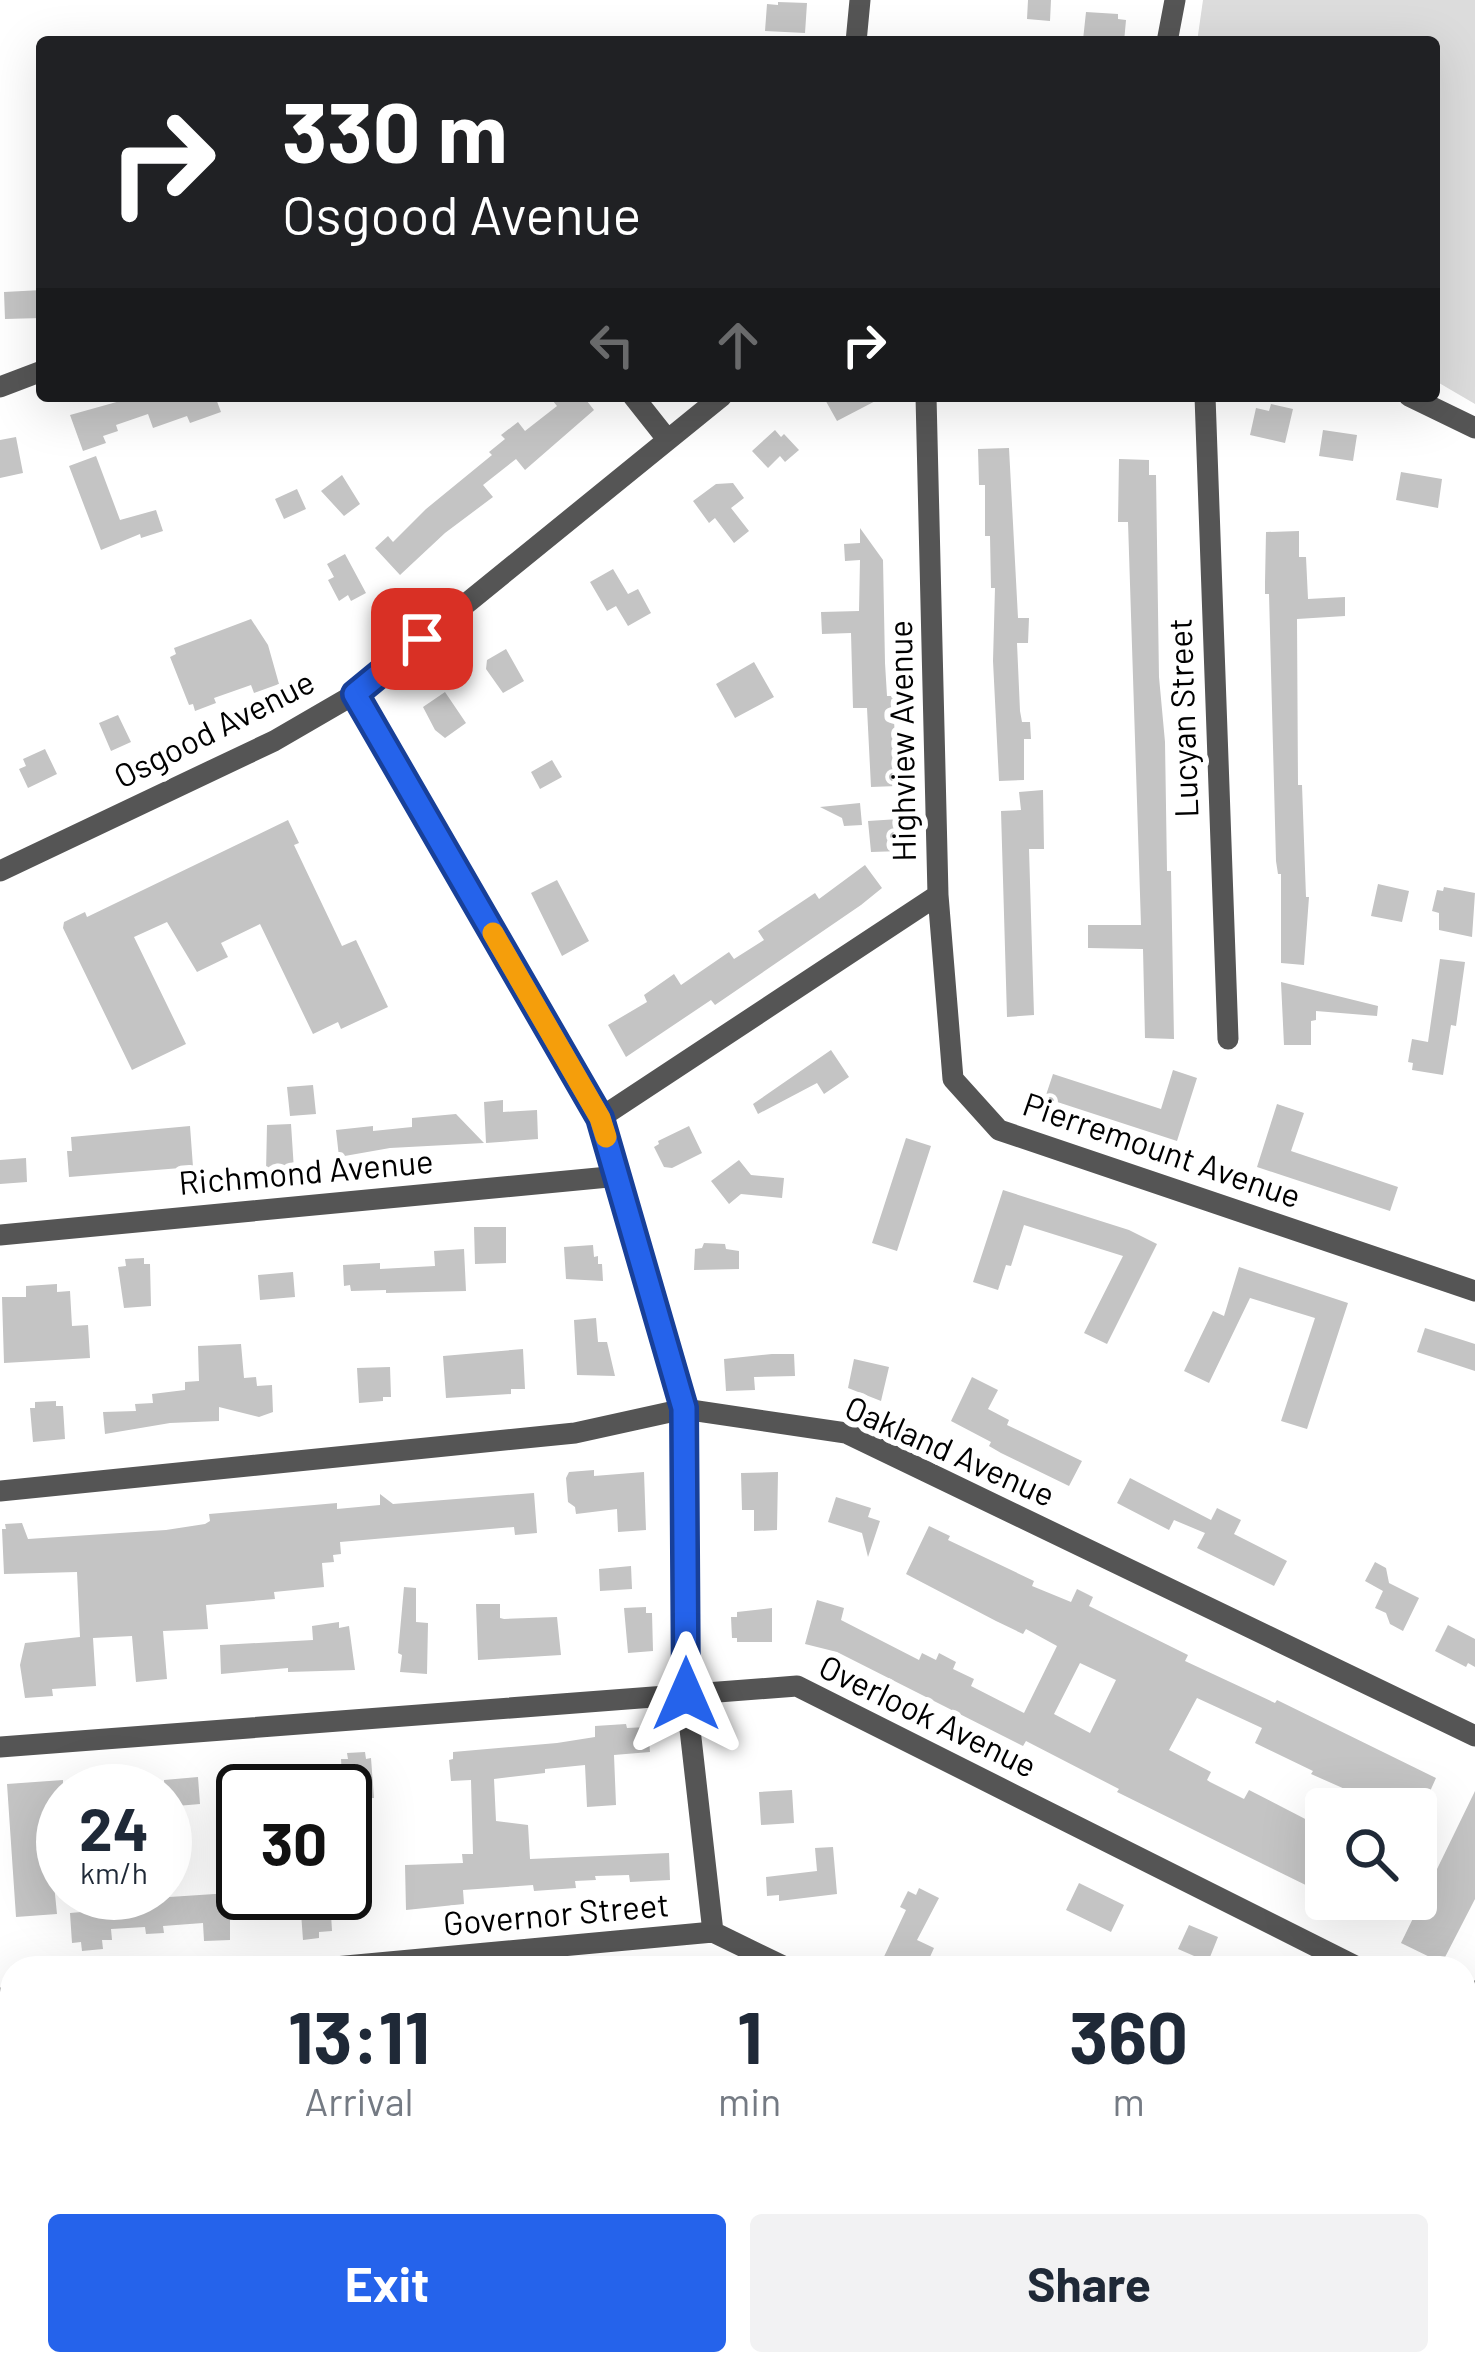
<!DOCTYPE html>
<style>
:root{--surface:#fff;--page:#f2f2f3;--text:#1f2937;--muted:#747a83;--accent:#2563eb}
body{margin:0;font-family:Barlow,sans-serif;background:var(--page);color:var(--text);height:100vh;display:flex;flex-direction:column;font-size:45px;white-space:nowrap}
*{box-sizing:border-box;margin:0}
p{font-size:39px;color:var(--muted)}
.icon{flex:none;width:66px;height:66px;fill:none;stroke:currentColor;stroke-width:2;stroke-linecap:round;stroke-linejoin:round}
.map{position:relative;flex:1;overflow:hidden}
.panel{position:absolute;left:0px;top:1956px;width:1476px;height:420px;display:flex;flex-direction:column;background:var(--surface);border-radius:36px 36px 0 0;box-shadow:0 12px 48px #0002}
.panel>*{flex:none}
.top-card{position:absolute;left:36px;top:36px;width:1404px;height:366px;border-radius:12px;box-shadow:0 12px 48px #0002;background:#202124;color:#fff;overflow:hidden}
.fabs{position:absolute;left:1305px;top:1788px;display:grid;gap:24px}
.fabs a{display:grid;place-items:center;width:132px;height:132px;border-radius:12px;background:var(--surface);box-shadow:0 12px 48px #0002;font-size:60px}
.speed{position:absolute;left:36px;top:1764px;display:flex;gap:24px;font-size:60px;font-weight:700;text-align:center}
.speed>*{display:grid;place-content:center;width:156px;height:156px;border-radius:50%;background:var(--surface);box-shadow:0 12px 48px #0002;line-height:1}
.speed small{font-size:30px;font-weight:400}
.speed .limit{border:6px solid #111;border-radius:18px;background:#fff;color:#111}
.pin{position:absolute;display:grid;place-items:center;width:102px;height:102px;color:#fff;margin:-51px;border-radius:24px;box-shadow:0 6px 18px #0006}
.me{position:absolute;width:132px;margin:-66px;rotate:0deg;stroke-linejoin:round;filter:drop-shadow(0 0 9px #0008)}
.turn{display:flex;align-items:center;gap:42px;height:252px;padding:0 48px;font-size:54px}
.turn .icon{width:156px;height:156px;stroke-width:2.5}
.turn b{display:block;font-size:84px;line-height:102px}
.lanes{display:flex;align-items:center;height:114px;padding:0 48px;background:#0003;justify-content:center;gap:60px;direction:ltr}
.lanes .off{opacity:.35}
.eta{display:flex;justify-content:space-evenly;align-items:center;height:204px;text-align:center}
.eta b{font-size:72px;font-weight:700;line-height:84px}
.cta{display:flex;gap:24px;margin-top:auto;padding:24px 48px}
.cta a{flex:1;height:138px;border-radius:12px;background:var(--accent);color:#fff;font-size:48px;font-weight:700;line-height:138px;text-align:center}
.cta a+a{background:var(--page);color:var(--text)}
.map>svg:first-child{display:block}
.green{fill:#dcdcdc}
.building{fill:#c4c4c4;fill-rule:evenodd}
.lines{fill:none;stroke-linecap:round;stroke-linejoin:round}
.minor{stroke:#555;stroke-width:21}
.route-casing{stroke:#184099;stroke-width:30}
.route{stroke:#2563eb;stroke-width:21}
.slow{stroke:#f59e0b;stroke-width:21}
.labels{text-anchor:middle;stroke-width:12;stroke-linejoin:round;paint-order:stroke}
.street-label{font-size:33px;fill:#000;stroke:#fff}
</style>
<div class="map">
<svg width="1475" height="2376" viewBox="0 0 1475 2376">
<rect width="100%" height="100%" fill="#fff"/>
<!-- green -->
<path class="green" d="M1203,0H1475V404L1434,380V42H1197Z"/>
<!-- building -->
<path class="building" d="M1028,0H1051L1050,21L1027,19Z
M778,2L807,3L805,33L765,31L767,4L778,5Z
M1086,12L1118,14V19L1126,20L1124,42L1083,40Z
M42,290V318L5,319L4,292Z
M138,396H215L221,412L190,423L187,416L153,428L148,414L116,425L118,431L103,436L106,443L83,451L70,415Z
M549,396H583L594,410L525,470L516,459L483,485L493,497L445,533L400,575L375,548L388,536L393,542L426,509L492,455L489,452L505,439L501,435L518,422L525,431L557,406Z
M823,396H885L837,421Z
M1271,404L1293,409L1285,443L1250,435L1256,408L1269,411Z
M775,430L781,437L784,434L799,450L785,462L780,456L768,468L752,451Z
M1323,430L1357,435L1353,461L1319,456Z
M16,437L23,473L0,478V440Z
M1009,448L1018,618H1029L1028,643H1017L1020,711L1022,722H1030L1031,739H1024V780L999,781L993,661L995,588H991L990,536H985V485H979L978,449Z
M96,456L120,520L156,510L163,531L141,538L140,534L101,550L69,466Z
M1119,459L1149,460V475H1156L1159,677L1165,742L1167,871H1171L1174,1039L1145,1038L1143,949L1088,948V925H1141L1128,522H1118Z
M1401,472L1442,479L1438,508L1396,500Z
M342,475L360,504L344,516L321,491Z
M733,483L744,498L731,508L749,531L734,543L715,518L709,523L693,501L716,484Z
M297,489L306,509L284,519L275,499Z
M860,528L883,560L885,663L887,696H893L897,786L871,787L867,708H853L851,633L822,634L821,612L859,611L860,560L845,561L844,544L860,543Z
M1299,531V557H1306L1308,599L1345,597V616L1297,619L1298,785H1302L1306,897H1309L1304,965L1281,963V874H1278L1276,861L1269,594H1265V582L1266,532Z
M345,554L366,593L351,601L348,595L339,601L328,580L334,577L327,564Z
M613,569L628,594L638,589L651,613L628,626L616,606L607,611L590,582Z
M251,619L268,645L279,684L254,693L251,685L214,698L216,703L195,711L193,704L189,705L170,657L176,654L174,648Z
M506,649L524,681L503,693L486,669L487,660Z
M754,662L774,697L735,718L716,684Z
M445,692L466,723L445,738L435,730L423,707Z
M118,715L131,742L111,751L99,723Z
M45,749L57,774L28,788L19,769L26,766L23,759Z
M552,760L562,777L540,789L531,772Z
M1043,790L1044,849H1029L1034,1015L1007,1017L1001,811L1021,810L1019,792Z
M860,803L862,825L844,826L842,818L820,807Z
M899,819L902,851L871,852L868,821Z
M288,820L299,843L294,845L342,946L356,940L388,1007L341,1029L338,1022L313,1034L260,924L221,943L228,957L197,972L167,922L134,937L186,1044L132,1070L63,928L64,922L85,912L87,917Z
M865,865L882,888L861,905L715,1005L711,1000L626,1057L608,1025L647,1002L644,995L674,974L681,985L729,952L734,959L764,940L758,931L815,893L819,899Z
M557,880L589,941L562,956L531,893Z
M1378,884L1409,891L1402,922L1371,916Z
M1444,887L1475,893L1472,937L1439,930V913L1432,911L1437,890L1443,891Z
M1440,959L1465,962L1456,1026L1451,1025L1443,1075L1412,1070L1413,1063L1408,1062L1412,1039L1428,1042Z
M1281,982L1378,1006L1377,1016L1316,1011V1020L1311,1021V1045H1284Z
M831,1050L849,1077L824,1094L817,1083L758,1114L753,1104Z
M1173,1070L1197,1078L1177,1141L1045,1098L1053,1074L1161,1109Z
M313,1085L316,1114L290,1116L287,1087Z
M503,1100V1112L537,1110L538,1139L486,1143L484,1102Z
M1277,1104L1304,1113L1291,1151L1398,1187L1390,1211L1257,1167Z
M456,1114L484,1143L390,1148L339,1157L336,1130L373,1126V1131L412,1127V1118Z
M291,1124L294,1170L266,1172L267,1125Z
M190,1126L193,1167L69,1177L67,1151H72L71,1137Z
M689,1126L702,1153L672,1168L664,1167L654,1147L659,1144L658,1141Z
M906,1138L931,1146L897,1251L872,1243Z
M26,1158L27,1182L0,1184V1160Z
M739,1160L751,1175L784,1178L782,1198L741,1194L729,1204L711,1181Z
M1003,1190L1129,1230L1157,1244L1107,1344L1084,1333L1123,1256L1024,1225L1011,1266L1006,1265L998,1290L973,1282Z
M474,1227H506V1263L475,1264Z
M704,1243L725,1244L726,1249L739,1251V1269L694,1270L695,1249L702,1248Z
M593,1245L594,1257L598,1256V1264H602L603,1281L566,1279L564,1247Z
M464,1249L466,1291L386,1293V1290L351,1291L350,1285L344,1286L343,1265L380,1263V1269L435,1266L434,1251Z
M144,1258V1264H150L151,1306L124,1308L118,1267L126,1266L125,1259Z
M1239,1267L1348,1303L1307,1429L1281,1421L1315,1318L1250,1298L1209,1383L1184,1371L1213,1311L1224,1316Z
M293,1272L295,1297L260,1300L258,1275Z
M57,1284V1292L70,1291L72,1326L88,1325L90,1358L4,1363L2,1297H26V1286Z
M596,1318L598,1342H607L615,1376L577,1375L574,1320Z
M1425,1328L1475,1344V1371L1417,1352Z
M241,1344L244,1378L256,1377L257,1386L272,1385L273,1412L259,1417L219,1407V1421L170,1423L105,1434L103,1412L136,1411L135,1404L153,1403L152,1394L185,1390V1382L199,1381L198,1346Z
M523,1349L525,1389H511V1394L446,1398L443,1356Z
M772,1354H794L795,1376L754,1377L755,1390L726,1391L724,1359Z
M854,1359L889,1367L881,1401L848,1388Z
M390,1367L391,1397H383V1401L359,1403L357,1368Z
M972,1377L998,1390L988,1409L1009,1420L1007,1425L1082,1461L1069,1486L1001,1453L989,1446L991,1442L951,1421Z
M56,1401V1406H63L65,1439L33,1442L30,1408H35V1402Z
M594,1470V1476L644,1472L646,1530L618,1532L617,1509L576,1514L575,1507L568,1502L566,1478L569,1472Z
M778,1472L777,1530L754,1531V1510H742L741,1473Z
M1130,1478L1211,1520L1217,1508L1241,1520L1234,1534L1287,1561L1274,1586L1197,1548L1205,1533L1174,1520L1169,1530L1117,1503Z
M534,1493L537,1533L515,1535L514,1527L340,1542L341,1554L333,1555L334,1562L322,1563L324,1587L274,1592L275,1599L206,1605L208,1629L163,1631L167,1679L136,1682L132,1636L93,1638L96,1686L52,1689L53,1696L25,1698L20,1665L25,1643L80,1637L77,1572L4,1574L2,1529H6L5,1524L22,1523L28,1539L166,1530L205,1524L210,1521L209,1514L337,1503V1509L380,1505V1494L393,1504Z
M836,1497L871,1508L868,1517L880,1521L868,1557L862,1533L828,1522Z
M929,1526L950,1536L948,1540L1034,1581L1032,1586L1071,1602L1077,1589L1093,1597L1089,1606L1188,1655L1185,1661L1275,1703L1277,1700L1436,1778L1422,1809H1390L1311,1774L1313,1771L1255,1743L1262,1728L1197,1698L1169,1750L1211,1772L1207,1780L1210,1782L1244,1799L1249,1790L1313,1823L1326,1798V1895L1117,1792L1119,1789L1026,1741L1023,1746L837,1652L805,1644L817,1600L844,1608L841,1620L919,1660L922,1653L936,1660L939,1653L956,1662L953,1669L974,1679L971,1686L1024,1713L1057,1646L1026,1629L1023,1634L996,1621L906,1574ZM1080,1663L1116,1680L1090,1733L1054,1714Z
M1375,1562L1386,1568L1389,1583L1419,1598L1403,1631L1390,1624L1386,1613L1375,1608L1383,1591L1365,1581Z
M631,1566L632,1589L600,1591L599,1569Z
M404,1587L416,1588V1622L428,1623L427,1674L400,1672L402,1655L398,1653Z
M476,1604H500V1618L504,1619L557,1617L561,1655L478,1660Z
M646,1607V1613H652L653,1651L628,1653L624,1608Z
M772,1608V1642H737V1638H732L731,1617H737V1612Z
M339,1622V1628L349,1626L355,1670L288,1672V1668L221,1674L220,1645L313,1640L312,1626Z
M1448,1625L1475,1639V1667L1468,1663L1466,1667L1435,1651Z
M626,1724L627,1728L648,1727L650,1752L614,1755L616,1805L587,1807L585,1765L545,1769V1773L494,1779L496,1821L528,1825L530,1859L669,1853L670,1880L630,1882L629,1875L595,1876L596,1880L575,1881L576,1888L534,1891L533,1885L463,1890L464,1904L406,1910L405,1865L463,1863L462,1854H473L471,1780L451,1781L449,1760L453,1759V1752L557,1743L595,1737V1726Z
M365,1752L366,1759L371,1758L374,1798L350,1799V1792L343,1791L341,1759H348L347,1753Z
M278,1769L279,1791H245L243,1772Z
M198,1777L200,1804L165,1807L164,1780Z
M63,1780V1824L48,1825L57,1914L16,1917L7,1784Z
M792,1790L794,1823L761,1825L759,1792Z
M1475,1791V1899L1442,1963L1401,1943Z
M833,1847L837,1894L779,1901V1895L767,1896L766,1877L817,1871L815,1848Z
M1079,1883L1124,1905L1111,1932L1066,1910Z
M919,1888L939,1898L917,1940L934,1948L925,1968H893L881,1963L906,1910L900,1907L908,1891L916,1895Z
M230,1893V1940L204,1941L203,1923L163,1926L164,1933L146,1934L145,1927L111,1929L112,1940H102L103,1949L82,1951L81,1942L72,1943L70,1913L140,1907L139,1899Z
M330,1897L332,1931L319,1932V1938L303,1940L300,1899Z
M1189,1925L1218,1937L1208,1962L1178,1949Z"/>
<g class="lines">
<!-- minor -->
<path class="minor" d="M856,42L860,0
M1167,42L1175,0
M0,387L42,371
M633,396L667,439
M926,396L938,895L953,1079L999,1130L1475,1291
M1205,396L1228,1039
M1409,396L1475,428
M355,694L600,1118L684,1409L686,1694L713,1932
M0,871L274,741L355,694L722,396
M600,1118L938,895
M0,1235L619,1176
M0,1491L575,1433L684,1409L846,1433L1475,1736
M0,1747L797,1686L1359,1968
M324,1968L713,1932L787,1968
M0,1998L12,1997
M1464,2015L1475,1991
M1464,2297L1475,2303"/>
</g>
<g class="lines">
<!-- route casing -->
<g class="route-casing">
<path id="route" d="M422,639L355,694L600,1118L684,1408L686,1694"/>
</g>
<!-- route -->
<use href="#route" class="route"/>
<!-- slow -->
<path class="slow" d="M493,933L600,1118L606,1137"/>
</g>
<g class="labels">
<!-- street labels -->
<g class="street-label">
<text transform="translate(1183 718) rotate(-92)" y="12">Lucyan Street</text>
<text transform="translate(214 729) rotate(-27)" y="12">Osgood Avenue</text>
<text transform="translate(902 741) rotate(-91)" y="12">Highview Avenue</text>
<text transform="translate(1162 1150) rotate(19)" y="12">Pierremount Avenue</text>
<text transform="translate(306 1172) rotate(-5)" y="12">Richmond Avenue</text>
<text transform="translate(950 1451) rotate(24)" y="12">Oakland Avenue</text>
<text transform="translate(928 1716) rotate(26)" y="12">Overlook Avenue</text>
<text transform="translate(556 1914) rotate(-5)" y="12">Governor Street</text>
</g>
</g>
</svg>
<div class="fabs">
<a><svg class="icon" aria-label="search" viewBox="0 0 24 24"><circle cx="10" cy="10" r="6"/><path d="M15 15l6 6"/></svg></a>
</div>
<div class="speed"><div>24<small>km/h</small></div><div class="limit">30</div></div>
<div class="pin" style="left:422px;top:639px;background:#d93025"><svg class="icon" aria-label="arrive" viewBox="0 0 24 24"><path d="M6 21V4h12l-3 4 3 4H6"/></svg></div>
<svg class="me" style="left:686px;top:1694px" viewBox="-20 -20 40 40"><path d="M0-17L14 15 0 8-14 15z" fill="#2563eb" stroke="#fff" stroke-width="4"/></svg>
<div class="top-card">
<div class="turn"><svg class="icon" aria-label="right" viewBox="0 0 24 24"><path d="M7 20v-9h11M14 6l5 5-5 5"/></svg><div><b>330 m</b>Osgood Avenue</div></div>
<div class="lanes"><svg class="icon off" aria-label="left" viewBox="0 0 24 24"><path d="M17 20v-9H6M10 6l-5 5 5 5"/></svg><svg class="icon off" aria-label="ahead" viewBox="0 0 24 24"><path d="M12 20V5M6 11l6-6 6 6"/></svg><svg class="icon" aria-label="right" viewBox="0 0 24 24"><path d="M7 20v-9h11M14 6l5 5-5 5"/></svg></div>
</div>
<section class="panel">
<div class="eta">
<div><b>13:11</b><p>Arrival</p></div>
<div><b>1</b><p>min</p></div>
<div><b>360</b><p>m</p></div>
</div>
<div class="cta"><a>Exit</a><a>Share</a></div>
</section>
</div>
